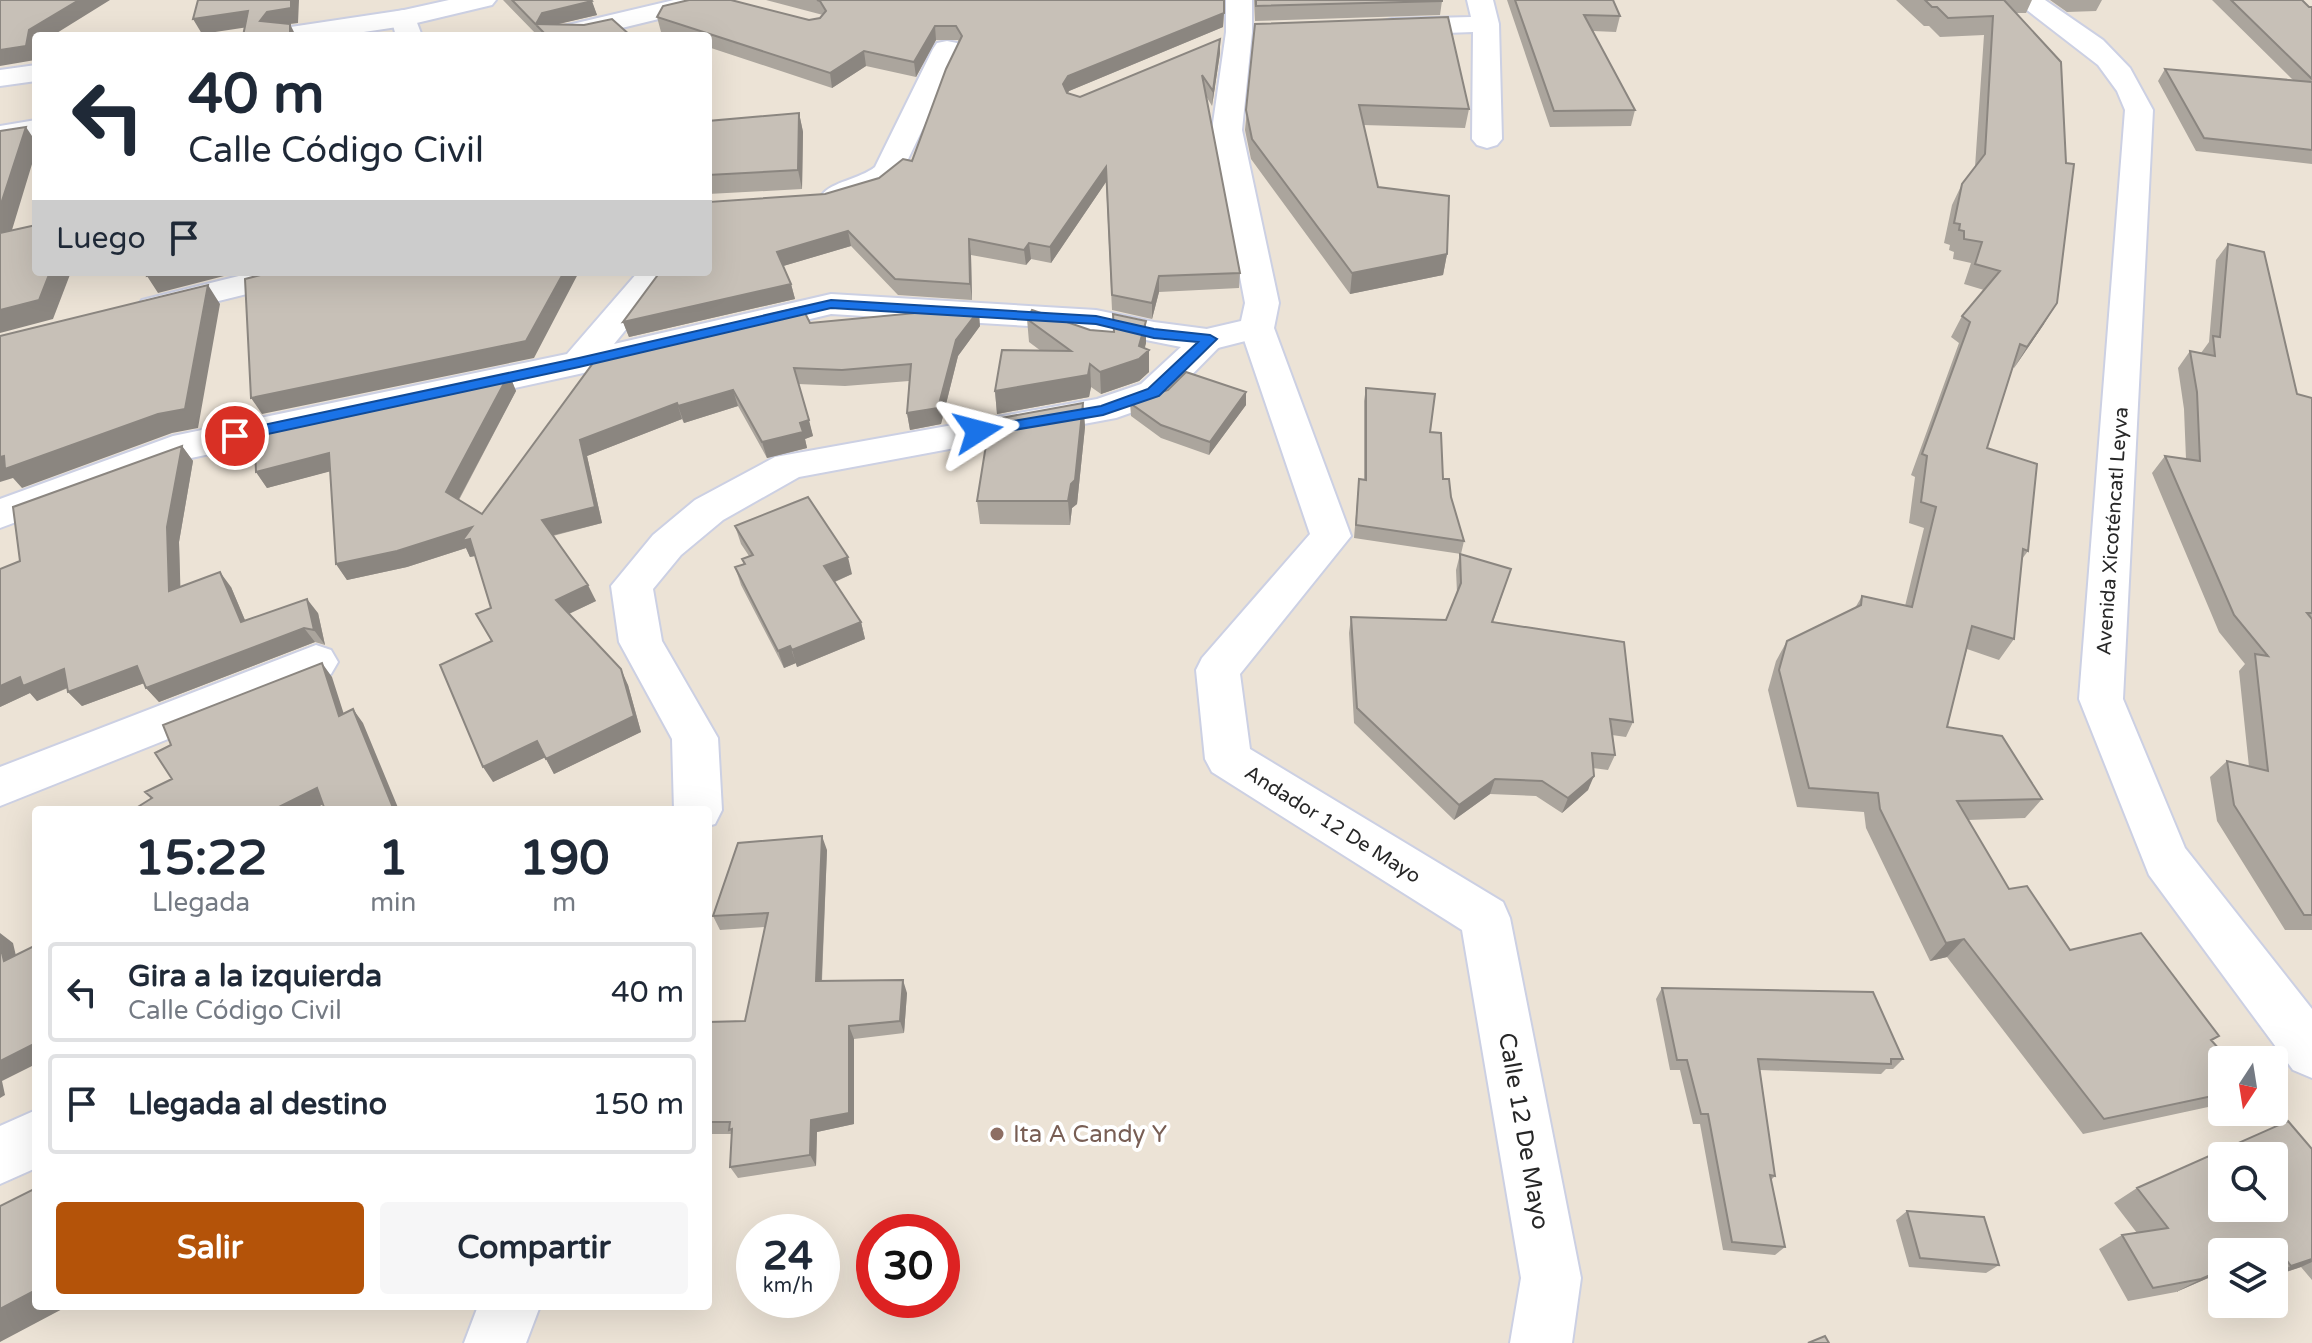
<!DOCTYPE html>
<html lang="es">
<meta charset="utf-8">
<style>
:root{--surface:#fff;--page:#f6f6f7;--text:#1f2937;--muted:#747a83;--line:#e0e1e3;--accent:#b45309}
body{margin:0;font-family:"Varela Round",sans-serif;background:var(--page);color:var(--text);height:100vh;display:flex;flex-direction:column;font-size:30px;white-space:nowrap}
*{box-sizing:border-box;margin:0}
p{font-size:26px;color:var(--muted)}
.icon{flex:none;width:44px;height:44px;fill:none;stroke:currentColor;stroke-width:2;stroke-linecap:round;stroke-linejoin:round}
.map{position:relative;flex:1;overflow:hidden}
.side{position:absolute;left:32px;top:806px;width:680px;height:504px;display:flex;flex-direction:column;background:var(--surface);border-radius:8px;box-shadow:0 8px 32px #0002}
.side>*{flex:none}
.banner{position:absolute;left:32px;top:32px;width:680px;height:244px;border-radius:8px;box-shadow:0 8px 32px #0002;background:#fff;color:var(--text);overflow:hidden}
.needle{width:52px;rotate:192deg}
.buttons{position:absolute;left:2208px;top:1046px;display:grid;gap:16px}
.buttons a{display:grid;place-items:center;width:80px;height:80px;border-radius:8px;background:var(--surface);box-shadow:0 8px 32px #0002;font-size:40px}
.speed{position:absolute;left:736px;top:1214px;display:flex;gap:16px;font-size:40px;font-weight:700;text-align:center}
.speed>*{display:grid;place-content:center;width:104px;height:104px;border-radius:50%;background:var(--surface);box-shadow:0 8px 32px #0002;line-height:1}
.speed small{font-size:20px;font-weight:400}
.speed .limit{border:12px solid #d22;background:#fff;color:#111}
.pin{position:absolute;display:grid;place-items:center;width:68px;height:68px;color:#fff;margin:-34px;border:4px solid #fff;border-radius:50%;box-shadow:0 2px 8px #0007}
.me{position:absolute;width:88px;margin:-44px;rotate:81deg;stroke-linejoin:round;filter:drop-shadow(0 0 6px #0008)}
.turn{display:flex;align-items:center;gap:28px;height:168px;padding:0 24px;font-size:36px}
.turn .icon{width:104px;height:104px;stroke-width:2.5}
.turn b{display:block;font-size:56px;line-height:68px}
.then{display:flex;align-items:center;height:76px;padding:0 24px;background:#0003;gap:16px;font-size:30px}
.eta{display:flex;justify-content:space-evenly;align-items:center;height:136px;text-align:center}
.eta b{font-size:48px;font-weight:800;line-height:56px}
.button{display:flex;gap:16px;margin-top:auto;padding:16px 24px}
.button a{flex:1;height:92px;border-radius:8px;background:var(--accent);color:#fff;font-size:32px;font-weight:800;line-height:92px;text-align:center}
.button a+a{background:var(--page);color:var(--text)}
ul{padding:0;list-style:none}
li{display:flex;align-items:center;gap:24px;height:100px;margin:0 16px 12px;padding:0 8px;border:4px solid var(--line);border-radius:8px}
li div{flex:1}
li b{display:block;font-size:30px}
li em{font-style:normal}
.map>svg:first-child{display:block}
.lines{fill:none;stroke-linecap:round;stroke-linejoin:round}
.street-casing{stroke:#ccd0e3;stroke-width:4}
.secondary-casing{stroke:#ccd0e3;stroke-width:4}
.street{fill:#fff;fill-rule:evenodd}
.secondary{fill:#fff;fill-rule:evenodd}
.wall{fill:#aba59d}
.shaded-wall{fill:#8b8680}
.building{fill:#c7c0b7;stroke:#8b8680;stroke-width:2;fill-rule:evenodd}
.route{fill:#1a73e8;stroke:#114b97;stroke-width:2}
.education-dot{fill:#8d6e63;stroke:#fff;stroke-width:3}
.labels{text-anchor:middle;stroke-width:8;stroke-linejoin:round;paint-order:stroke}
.street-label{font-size:20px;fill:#272727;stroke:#fff}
.near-street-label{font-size:24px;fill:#272727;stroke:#fff}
.near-education-label{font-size:24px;fill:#785e54;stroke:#fff;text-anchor:start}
</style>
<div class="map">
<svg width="2312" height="1343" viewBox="0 0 2312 1343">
<rect width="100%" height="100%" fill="#ece3d6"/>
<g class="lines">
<!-- street casing -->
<g class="street-casing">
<path id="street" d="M674,0H720L716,5L589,36H543L547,30Z
M1467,0H1493L1499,24L1502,139L1497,145L1487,148L1477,145L1472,139L1473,32L1392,35L1383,33L1379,27L1383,21L1392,19L1471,17Z
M404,10L413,12L422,36H396L391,18L395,12Z
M947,41L957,43L961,49L899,178C880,193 851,208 827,202L822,195C831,182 860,179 875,167L933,49L937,43Z
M36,120V138L0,144V126Z
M255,272H312L307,279L154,317L142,314L137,307L142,300Z
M638,272H673L614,344L831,294L1096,310L1154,322L1222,331L1227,339L1167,400L1116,418L799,477L723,520L681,555L653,589L662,641L718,738L722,810L715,824L708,826V810H674L672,739L619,642L611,586L653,535L695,500L775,457L1097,399L1141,384L1181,347L1096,330L831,314L579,374L182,460L0,528V499L173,436L567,354Z
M1257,318L1269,321L1274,328L1351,536L1240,674L1250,749L1503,902L1510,918L1581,1278L1572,1343H1510L1521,1278L1462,930L1212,772L1205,759L1196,670L1202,658L1310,534L1240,328L1245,321Z
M316,645L331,650L338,662L331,674L0,806V767Z
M36,1110V1168L0,1184V1126Z
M478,1306H540L526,1343H464Z"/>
</g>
<!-- secondary casing -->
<g class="secondary-casing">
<path id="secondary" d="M449,0H496L492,5L404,26L337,36H271L275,30L284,28L404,10Z
M1226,0H1252V32L1242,130L1279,303L1274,328L1269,335L1210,350L1198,347L1193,339L1198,331L1241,321L1245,303L1212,130L1226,32Z
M2014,0H2045L2103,40L2130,68L2153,110L2123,699L2185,848L2312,1009V1078L2293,1070L2149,875L2079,699L2125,110L2117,91L2098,65Z
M36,65V81L0,86V70Z"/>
</g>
<!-- street -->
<use href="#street" class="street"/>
<!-- secondary -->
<use href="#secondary" class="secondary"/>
</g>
<!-- wall -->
<path class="wall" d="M503,0H591L597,15L557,24L631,36H538Z
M766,0H1224L1223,27L1069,91L1068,93L1080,97L1220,53L1212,106L1206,96L1240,273L1239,288L1159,292L1152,319L1112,310L1106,182L1051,263L1031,259L1026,265L971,255L972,300L898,295L851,246L783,266L791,284L795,299L629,337L623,322L708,272V202L825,194L879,178L912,161L959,42L958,40H936L916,77L866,66L832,88L708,47V36H673L661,32L657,17L809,20L820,18L823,15Z
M1254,0H1442V1L1440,15L1255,21Z
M1507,0H1613L1620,16L1616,32L1593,31L1635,110L1631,126L1550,127Z
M1896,0H2032L2026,13H2017L2044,324L2014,368L2013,367L1987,448L2028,551L2022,559L2014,639L1999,660L1967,649L1947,727L2042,799L2025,818L1968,820L2009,889L2070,950L2219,1036L2212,1041L2222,1060V1104L2083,1134L1947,957L1930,961L1866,828L1864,812L1797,807L1768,690L1776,661L1787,641L1855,608L1862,596L1905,606L1924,528L1909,523L1915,477L1911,475L1959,343L1951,337L1962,316L1984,290L1964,284L1971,263L1953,259L1954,252L1949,250L1950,245L1944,243L1952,205L1962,184L1975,167L1984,35L1940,37L1929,26H1924Z
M2050,0H2102L2096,11L2067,12Z
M2212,0H2302L2309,7H2312V164L2196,151L2158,81L2165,69L2293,80Z
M1255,24L1469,109L1465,128L1363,125L1378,187L1447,254L1443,275L1350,294L1251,159L1245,130Z
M799,113L803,132L802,189L708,194V121Z
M2228,244L2297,394L2312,398V930H2285L2217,821L2210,777L2227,761L2249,767L2239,671L2245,664L2219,632L2152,473L2165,456L2186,459L2184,409L2178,368L2190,351L2201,353L2209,342L2216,260Z
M922,306L980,326L958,356L941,424L910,430L907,413L909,381L845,386L798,384L813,436L805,439L807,448L767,458L738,406L684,423L682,419L587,456L602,523L553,536L596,601L569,614L628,685L641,732L554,774L545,757L493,782L491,608L475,556L470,557L466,548L407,567L347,580L336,564L330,471L267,488L256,472L509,374L516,391L459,500L482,514L810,323L922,312Z
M1027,319L1090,330L1113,332L1146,321V343L1144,348L1149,350V372L1139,381L1101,394L1091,387L1089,397L997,414L995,391L1041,351L1029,342Z
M1366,388L1430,432L1443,479L1451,497L1464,541L1461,554L1354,538L1359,479H1364V401Z
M1083,403L1085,427L1077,504L1072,508L1070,525L980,524L977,501Z
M1130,403L1246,405L1209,455L1161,438L1131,416Z
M182,446L193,461L179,542L180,587H231L245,620L318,613L325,645L315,642L159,702L146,688L144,683L82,706L68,692V688L37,701L30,693L0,707V569L20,561Z
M735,526L852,574L835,582L861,622L865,639L797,667L796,663L784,668L741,585L735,567L744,565L742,559L749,556L741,544Z
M1460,554L1506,584L1493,622L1633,722L1626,737L1612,735L1615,755L1608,770L1593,768L1588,790L1562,813L1536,796L1490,794L1454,820L1354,723L1349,633L1351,617L1446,620L1457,593L1456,570Z
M827,850L822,981L907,993L904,1033L854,1039V1124L817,1132L816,1166L738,1178L730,1167L732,1134H708V1022L745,1021L765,927L720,930L713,916Z
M1662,988L1903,1059L1893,1069H1886L1881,1074L1760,1070L1775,1176L1771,1180L1785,1247L1775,1255L1723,1250L1700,1124H1693L1680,1070H1670L1656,999Z
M2312,1149V1280L2301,1267L2274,1276V1252H2222V1272L2176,1292L2128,1301L2099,1249L2122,1235L2137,1233L2114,1203L2137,1188Z
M1907,1211L1999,1265L1986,1273L1909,1267L1896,1220Z"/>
<!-- shaded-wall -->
<path class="shaded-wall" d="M79,0H110L52,36H36L35,60L0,66V50L29,30Z
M291,0H299L298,23L290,24L296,36H290L260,21L267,12Z
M592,1L597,15L546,27L536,24L542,13Z
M248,11L255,26L202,34L193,19Z
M1224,13L1223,27L1069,91L1064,98L1063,84L1068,76Z
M935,26L936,40L916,77L914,62Z
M1220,39V53L1212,106L1213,91Z
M864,51L866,66L832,88L830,73Z
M799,113L803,132L802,189L798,170Z
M26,127L36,142V151L5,253L0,246V207Z
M1106,167V182L1051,263L1050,247Z
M848,231L851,246L780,267L777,252Z
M969,239L971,255L972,300L970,284Z
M1029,243L1031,259L1026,265L1024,250Z
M1447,254L1443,275L1350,294L1352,273Z
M50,272H71L53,319L0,333V310Z
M165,272H225L224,276L158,293L147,276Z
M564,272H579L534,358L262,414L251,398Z
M1159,276V292L1152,319V303Z
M791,284L795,299L629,337L623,322Z
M208,285L220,304L198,428L172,433L22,488L13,478L0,482V457Z
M2057,303L2044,324L2014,368L2027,347Z
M979,310L980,326L958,356L941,424L910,430L907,413L956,340Z
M1146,321V343L1143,356L1149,350V372L1139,381L1101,394L1100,372L1139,346Z
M1090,364L1091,387L1089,397L997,414L995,391Z
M509,374L516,391L454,508L446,492Z
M733,390L738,406L684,423L678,406Z
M1246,392V405L1209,455L1210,442Z
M677,403L682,419L587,456L602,523L550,536L542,520L580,440Z
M1083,403L1085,427L1077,504L1072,508L1070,525L1068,501Z
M809,420L813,436L805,439L807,448L767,458L762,442L800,423Z
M182,446L193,461L179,542L181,606L169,591L167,527Z
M329,453L339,469L267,488L256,472Z
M472,527L479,555L470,557L466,548L407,567L347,580L336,564Z
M848,557L852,574L829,584L824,566Z
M220,572L231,587L252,637L241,622Z
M588,585L596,601L564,616L556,600Z
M307,599L318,613L325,645L314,630Z
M861,622L865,639L797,667L792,650Z
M304,628L315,642L159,702L146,688Z
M790,646L796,663L784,668L778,651Z
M322,663L332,677L349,730L339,716Z
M137,666L150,681L82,706L68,692Z
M64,669L78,683L37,701L30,693L0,707V686L20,677Z
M621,669L628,685L641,732L554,774L546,759Z
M353,709L363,723L399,810H394Z
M537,741L546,757L493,782L483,767Z
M1594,776L1588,790L1562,813L1568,798Z
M1495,779L1490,794L1454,820L1459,805Z
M317,788L328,802L312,810H273Z
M822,836L827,850L821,994L816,981Z
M0,933L13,943L20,973L4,961L0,945Z
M1964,939L1947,957L1930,961L1946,943Z
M903,980L907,993L904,1033L900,1021Z
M849,1026L854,1039V1124L817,1132L816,1166L810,1155L811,1120Z
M36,1043V1064L2,1081L5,1095L0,1098V1061Z
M2312,1259V1262L2301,1267L2274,1276V1274L2291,1266Z
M2222,1270V1272L2176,1292L2201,1279Z
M36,1290V1306H68L0,1342V1309Z"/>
<!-- building -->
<path class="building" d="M0,0H79L29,30L26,46L0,50Z
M198,0H291V8L267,12L260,21L290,24V36H243L248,11L193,19Z
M512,0H591L592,1L542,13L536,24L584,25L612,19L631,36H547Z
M689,0H731L809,20L820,18L826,11L820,1L817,0H1224V13L1068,76L1063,84L1067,93L1080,97L1220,39L1213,91L1202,75L1240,273L1159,276L1152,303L1112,295L1106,167L1050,247L1029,243L1024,250L969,239L970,284L895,279L848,231L777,252L791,284L623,322L660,272H708V207L710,204L708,202L825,194L879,178L903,159L912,161L946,69L962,36L956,26H935L914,62L864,51L830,73L657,17L663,6Z
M1256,0H1442V1L1256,6Z
M1515,0H1613L1620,16L1584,15L1635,110L1554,111Z
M1925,0H2004L2061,62L2066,163L2074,164L2057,303L2027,347L2020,344L1987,448L2037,464L2028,551L2023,549L2014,639L1972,626L1947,727L2002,736L2042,799L1957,801L2009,889L2027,886L2070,950L2141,933L2219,1036L2211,1040L2229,1060H2222V1094L2104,1119L1964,939L1946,943L1880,809L1878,793L1809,788L1779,670L1787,641L1861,605L1862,596L1912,607L1936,507L1921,502L1927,456L1922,454L1970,322L1962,316L2000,271L1975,264L1982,242L1964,239V231L1959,230L1960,224L1954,223L1962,184L1985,154L1993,16L1948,18L1937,7H1932Z
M2231,0H2302L2309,7H2312V79Z
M1448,17L1469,109L1359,105L1378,187L1449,196L1447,254L1352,273L1252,139L1246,110L1255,24Z
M2165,69L2312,82V150L2204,138Z
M799,113L798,170L708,175V121Z
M26,127L0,207V131Z
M36,225V272H50L39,300L0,310V233Z
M2228,244L2264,252L2297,394L2312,398V613H2307L2312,619V915H2304L2234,805L2227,761L2268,771L2255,654L2268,656L2234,615L2165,456L2200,461L2197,392L2190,351L2215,356L2213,336L2220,337Z
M148,272H165L147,276Z
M272,272H564L526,341L251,398L245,279Z
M208,285L185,409L158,414L5,469L4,456L0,457V336Z
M922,306L979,310L956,340L938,408L907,413L911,364L842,370L794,368L809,420L800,423L803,432L762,442L733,390L678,406L677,403L580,440L595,507L542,520L588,585L556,600L621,669L634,716L546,759L537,741L483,767L440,665L492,641L476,614L491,608L470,539L462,541L472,527L397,551L336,564L329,453L256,472L254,429L509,374L446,492L482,514L599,355L802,307L810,323L927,312Z
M1032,310L1090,330L1114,332L1113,314L1146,321L1139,346L1149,350L1139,359L1100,372L1090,364L1088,375L995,391L1002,350L1071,351L1027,319Z
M1186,372L1246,392L1210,442L1161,425L1130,403L1168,390Z
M1366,388L1435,394L1430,432L1441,433L1443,479H1449L1451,497L1464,541L1356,525L1359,479L1366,480Z
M1083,403L1075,480L1071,484L1068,501H977L990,420Z
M182,446L167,527L169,591L220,572L241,622L307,599L314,630L304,628L146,688L137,666L68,692L64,669L23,686L20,677L0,686V569L20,561L13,507Z
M808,497L848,557L824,566L861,622L792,650L790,646L778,651L735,567L745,564L742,559L753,555L735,526Z
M1460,554L1511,569L1492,622L1624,642L1633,722L1610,719L1615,755L1592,753L1594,776L1568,798L1542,781L1495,779L1459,805L1357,708L1351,617L1446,620L1461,583Z
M322,663L339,716L353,709L394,810H325L317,788L273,810H133L152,798L145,792L172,779L155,753L171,745L163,725Z
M822,836L816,981L903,980L900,1021L849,1026V1113L811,1120L810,1155L730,1167L732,1129L729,1130L730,1122H708V1022L745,1021L768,913L713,916L738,843Z
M0,945L4,961L36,945V1043L0,1061Z
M1662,988L1873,992L1903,1059H1891V1064L1758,1059L1775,1176L1770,1175L1785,1247L1732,1242L1708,1114H1701L1687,1060H1677Z
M2288,1121L2312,1149V1259L2291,1266L2276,1246L2263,1252H2222V1270L2201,1279L2153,1288L2122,1235L2168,1228L2137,1188ZM2222,1156H2274V1208H2222Z
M36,1188V1290L0,1309V1206Z
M1907,1211L1984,1217L1999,1265L1920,1258Z
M1825,1336L1829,1343H1808Z"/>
<!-- route -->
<path class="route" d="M831,300L1096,316L1154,329L1210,335L1217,339L1159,396L1103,415L978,436L970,431L973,428L1101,406L1148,389L1198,342L1154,338L1096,324L831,308L579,367L235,441L227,436L235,431L579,358Z"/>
<!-- markers -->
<circle class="education-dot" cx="997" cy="1134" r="8"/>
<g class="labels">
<!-- street labels -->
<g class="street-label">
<text transform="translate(2112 531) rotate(-86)" y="7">Avenida Xicoténcatl Leyva</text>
<text transform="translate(1333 824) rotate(32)" y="7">Andador 12 De Mayo</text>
</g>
<!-- near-street labels -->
<g class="near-street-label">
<text transform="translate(1524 1131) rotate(80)" y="8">Calle 12 De Mayo</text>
</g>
<!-- near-education labels -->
<g class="near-education-label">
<text x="1013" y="1142">Ita A Candy Y</text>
</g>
</g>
</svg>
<div class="buttons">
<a><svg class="needle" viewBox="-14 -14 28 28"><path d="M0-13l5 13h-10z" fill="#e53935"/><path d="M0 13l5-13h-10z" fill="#747a83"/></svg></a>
<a><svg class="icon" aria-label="search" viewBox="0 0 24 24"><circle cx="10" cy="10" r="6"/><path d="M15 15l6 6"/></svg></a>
<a><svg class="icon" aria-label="layers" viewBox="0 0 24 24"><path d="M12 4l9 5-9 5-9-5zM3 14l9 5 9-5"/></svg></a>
</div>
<div class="speed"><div>24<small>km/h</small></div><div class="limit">30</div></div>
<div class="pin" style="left:235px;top:436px;background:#d93025"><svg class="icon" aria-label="arrive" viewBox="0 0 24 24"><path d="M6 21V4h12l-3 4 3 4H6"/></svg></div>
<svg class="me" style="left:978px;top:431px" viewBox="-20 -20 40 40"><path d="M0-17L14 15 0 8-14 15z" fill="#1a73e8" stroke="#fff" stroke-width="4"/></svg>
<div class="banner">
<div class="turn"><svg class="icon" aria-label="left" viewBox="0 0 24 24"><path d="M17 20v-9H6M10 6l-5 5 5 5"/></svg><div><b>40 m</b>Calle Código Civil</div></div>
<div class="then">Luego<svg class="icon" aria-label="arrive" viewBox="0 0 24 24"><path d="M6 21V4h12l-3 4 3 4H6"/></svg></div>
</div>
<section class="side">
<div class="eta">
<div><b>15:22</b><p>Llegada</p></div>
<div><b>1</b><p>min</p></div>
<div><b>190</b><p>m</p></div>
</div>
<ul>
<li><svg class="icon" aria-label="left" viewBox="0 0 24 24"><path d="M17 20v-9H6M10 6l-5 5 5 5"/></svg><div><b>Gira a la izquierda</b><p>Calle Código Civil</p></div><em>40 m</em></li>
<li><svg class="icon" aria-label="arrive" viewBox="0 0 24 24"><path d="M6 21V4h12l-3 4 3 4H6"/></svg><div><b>Llegada al destino</b></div><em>150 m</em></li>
</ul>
<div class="button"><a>Salir</a><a>Compartir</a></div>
</section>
</div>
